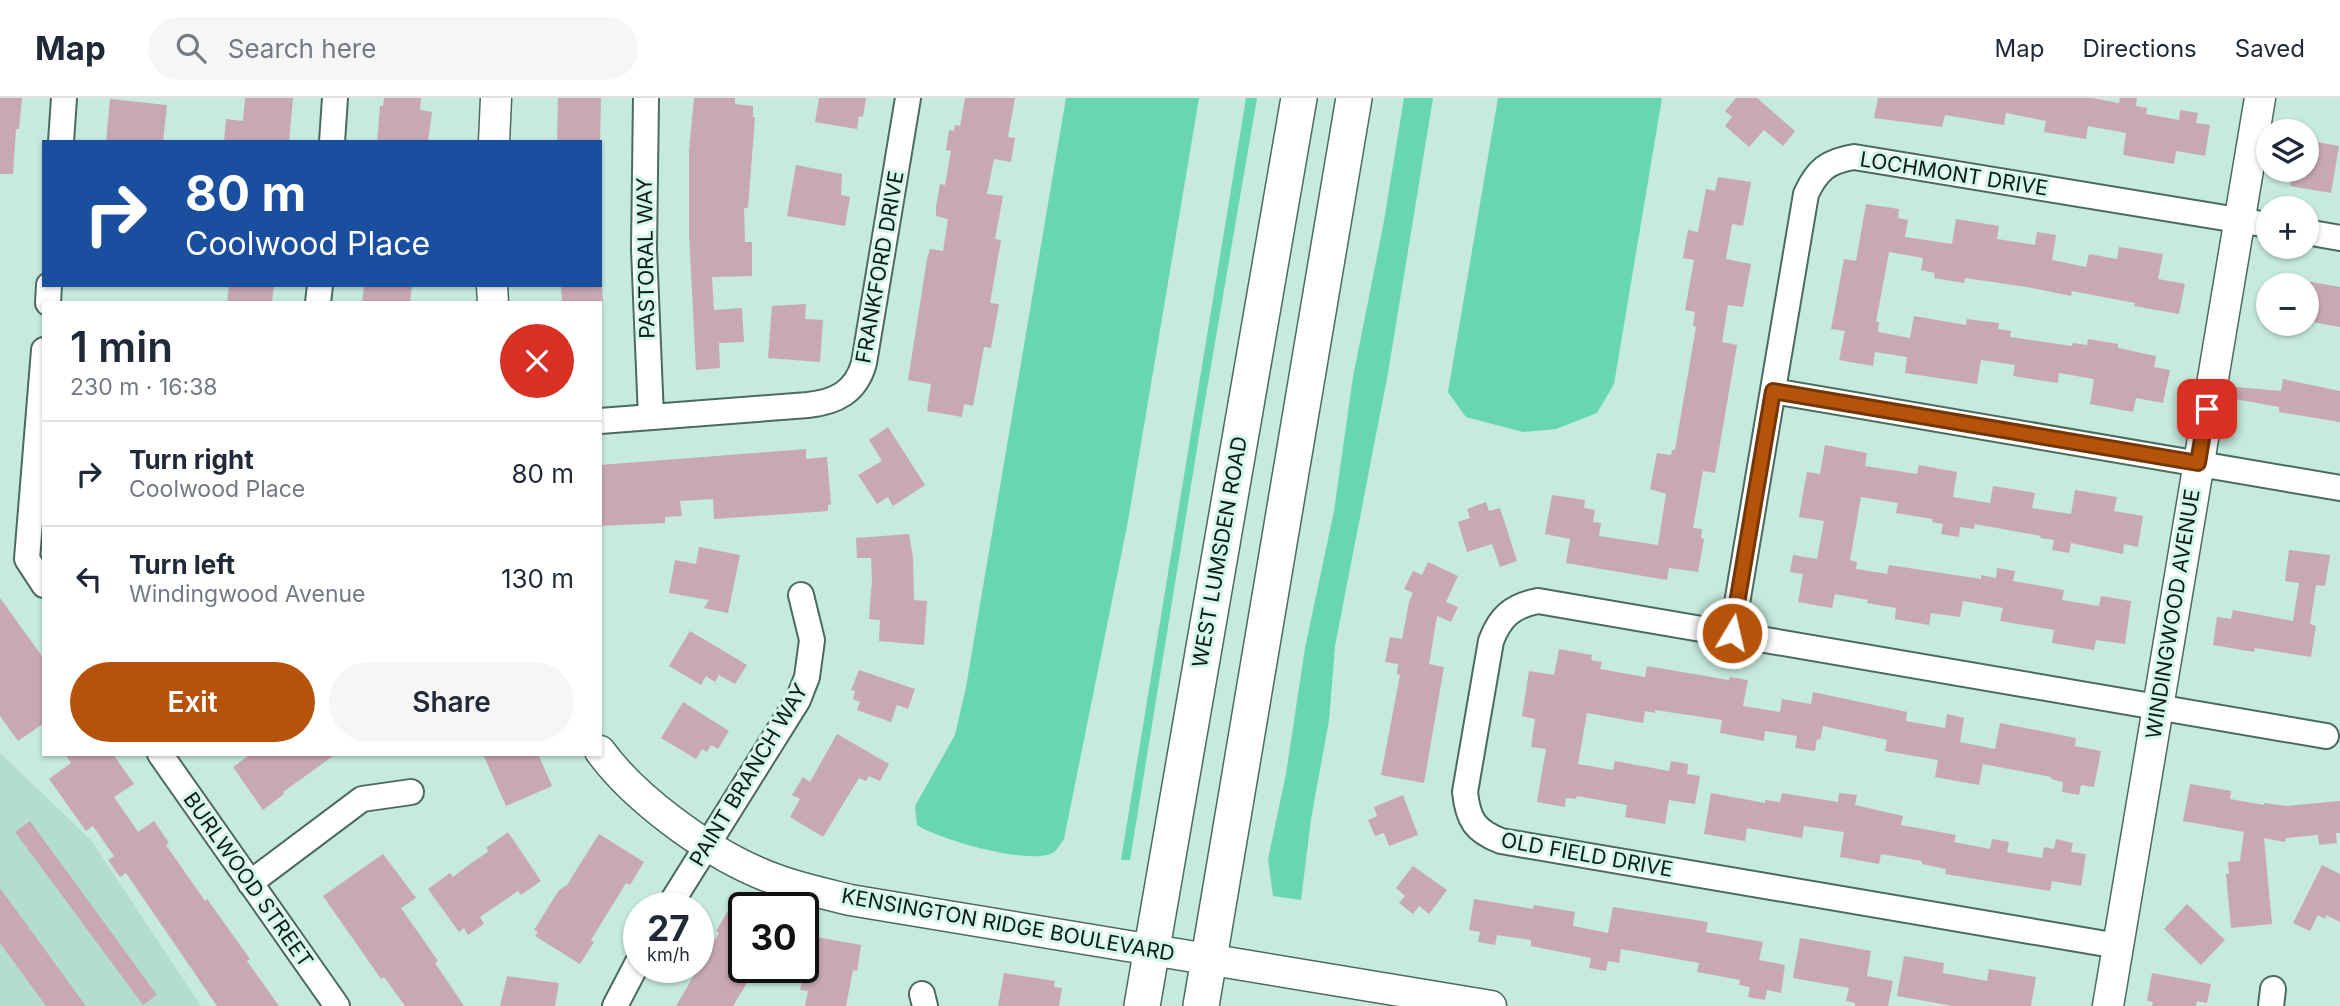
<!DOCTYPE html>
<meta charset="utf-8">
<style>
:root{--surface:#fff;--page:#f6f6f7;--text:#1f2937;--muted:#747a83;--line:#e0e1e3;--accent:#b45309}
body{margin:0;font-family:Inter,sans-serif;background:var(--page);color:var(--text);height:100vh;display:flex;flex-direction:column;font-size:26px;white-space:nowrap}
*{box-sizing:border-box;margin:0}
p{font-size:23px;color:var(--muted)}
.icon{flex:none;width:38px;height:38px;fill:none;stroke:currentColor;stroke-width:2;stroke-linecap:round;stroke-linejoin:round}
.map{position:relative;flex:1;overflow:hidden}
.panel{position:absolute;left:42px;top:203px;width:560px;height:455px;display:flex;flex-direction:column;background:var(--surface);border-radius:0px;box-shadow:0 2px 5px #0004}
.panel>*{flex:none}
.banner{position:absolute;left:42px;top:42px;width:560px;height:147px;border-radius:0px;box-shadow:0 2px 5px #0004;background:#1a4fa0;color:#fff;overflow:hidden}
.controls{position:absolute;left:2256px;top:21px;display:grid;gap:14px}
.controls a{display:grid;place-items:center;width:63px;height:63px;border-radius:50%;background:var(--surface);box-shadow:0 2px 5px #0004;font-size:35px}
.speed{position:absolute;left:623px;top:794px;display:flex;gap:14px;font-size:35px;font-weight:700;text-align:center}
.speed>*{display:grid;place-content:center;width:91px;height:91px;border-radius:50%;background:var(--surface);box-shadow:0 2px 5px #0004;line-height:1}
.speed small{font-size:18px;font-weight:400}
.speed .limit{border:4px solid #111;border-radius:10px;background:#fff;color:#111}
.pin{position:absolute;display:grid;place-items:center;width:60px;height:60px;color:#fff;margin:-30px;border-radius:14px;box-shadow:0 4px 10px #0006}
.me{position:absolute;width:77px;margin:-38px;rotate:9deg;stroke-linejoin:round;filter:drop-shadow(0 0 5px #0008)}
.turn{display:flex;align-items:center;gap:24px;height:147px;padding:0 28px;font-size:32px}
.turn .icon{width:91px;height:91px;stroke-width:2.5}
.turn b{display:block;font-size:49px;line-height:60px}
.round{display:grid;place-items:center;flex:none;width:74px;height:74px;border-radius:37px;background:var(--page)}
.overview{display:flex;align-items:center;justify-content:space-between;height:119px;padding:0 28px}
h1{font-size:42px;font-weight:600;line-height:52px}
.action{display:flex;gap:14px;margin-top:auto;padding:14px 28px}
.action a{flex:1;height:80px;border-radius:42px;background:var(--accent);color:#fff;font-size:28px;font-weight:600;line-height:80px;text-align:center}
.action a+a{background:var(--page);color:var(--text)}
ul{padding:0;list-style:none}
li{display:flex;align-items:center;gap:21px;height:105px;padding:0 28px;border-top:2px solid var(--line)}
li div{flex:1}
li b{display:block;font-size:26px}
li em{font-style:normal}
header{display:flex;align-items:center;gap:42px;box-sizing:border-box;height:98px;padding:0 35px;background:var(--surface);border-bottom:2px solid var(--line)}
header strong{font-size:33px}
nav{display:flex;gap:38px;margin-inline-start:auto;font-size:24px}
.search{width:490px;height:63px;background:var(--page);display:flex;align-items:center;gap:18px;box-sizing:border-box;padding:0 24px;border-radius:38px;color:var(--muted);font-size:26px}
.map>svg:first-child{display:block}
.built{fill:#b3dece}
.water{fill:#68d5b3}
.building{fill:#c8a8b5}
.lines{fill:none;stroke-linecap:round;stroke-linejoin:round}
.minor-casing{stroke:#4b6b5f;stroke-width:28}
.tertiary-casing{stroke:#4b6b5f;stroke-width:33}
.secondary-casing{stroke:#4b6b5f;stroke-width:38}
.minor{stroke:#fff;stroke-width:24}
.tertiary{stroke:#fff;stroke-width:30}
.secondary{stroke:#fff;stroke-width:35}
.route-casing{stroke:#753606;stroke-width:18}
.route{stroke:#b45309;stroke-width:12}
.labels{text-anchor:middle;stroke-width:6;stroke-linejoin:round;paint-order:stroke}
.street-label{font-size:21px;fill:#0d1a15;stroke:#d3f7ea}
</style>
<header>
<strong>Map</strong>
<div class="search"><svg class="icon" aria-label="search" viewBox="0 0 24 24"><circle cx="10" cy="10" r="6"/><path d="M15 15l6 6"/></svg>Search here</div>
<nav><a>Map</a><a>Directions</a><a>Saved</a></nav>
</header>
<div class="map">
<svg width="2340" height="908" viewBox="0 0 2340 908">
<rect width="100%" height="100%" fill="#c6eadd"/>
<!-- built -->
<path class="built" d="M0,655L91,742L201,908H0Z"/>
<!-- water -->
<path class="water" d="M1066,0H1199L1128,423L1064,741C1061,744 1058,751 1054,754C1032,769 938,741 917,727L915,708L955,637L966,589Z
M1246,0H1257L1200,332L1130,762H1121Z
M1404,0H1433L1388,275L1335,548L1329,622L1311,721L1301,802L1273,798L1268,761L1286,676L1305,550L1334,413L1353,279L1384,123Z
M1498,0H1662L1614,286L1597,315L1556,331L1523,334L1466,319L1448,294Z"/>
<!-- building -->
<path class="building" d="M0,0H22L19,31H16L13,76H0Z
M245,0H293L289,44H224L226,21L243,23Z
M384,0H421L420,12L432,14L428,44H377L380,8H383Z
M558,0H601L600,44H557Z
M694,0H735V6L753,8V19H755L748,110H744L745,144H752V178L712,179L714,212L742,210L744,244L719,245L720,270L696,272L689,135V53Z
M819,0H866L863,19L859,18L857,31L815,24Z
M965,0H1015L1008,39L1015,40L1011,64L994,61L987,96L1003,98L995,141L1001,142L990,205L999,206L991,250L984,249L973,308L964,306L962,319L927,313L931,286L908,282L927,161L930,151L943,153L948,121L936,118V109L940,86L945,87L951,53L946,52L949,32L954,33L955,27L960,28Z
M1736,0H1757L1795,33L1783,48L1764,32L1749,49L1725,28L1732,19L1725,13Z
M1878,0H2092L2119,5L2120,0H2137L2136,8L2147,10L2146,16L2179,22L2180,12L2198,15L2196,25L2210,27L2205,58L2176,53L2174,66L2123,57L2126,35L2088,28L2086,41L2044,34L2046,23L2006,15L2004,27L1945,17L1942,29L1874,20Z
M110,1L167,7L163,44H106Z
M2306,42L2339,48L2331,95L2290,88L2293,72H2306Z
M796,67L842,76L841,97L850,99L845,128L787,118Z
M1718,79L1751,84L1743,128L1732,126L1726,161L1751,166L1743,209L1728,207L1722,244L1737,247L1715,375L1703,373L1693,430L1702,431L1701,440L1704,441L1698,474L1669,470L1667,482L1566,465L1570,441L1545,436L1552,397L1585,402L1584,410L1595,412L1593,424L1601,425L1599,438L1658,447L1666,396L1650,391L1657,355L1671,357L1672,352H1675L1696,229L1693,228L1695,214L1685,212L1694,162L1683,160L1688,132L1698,134L1706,91L1715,93Z
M1866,106L1899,111L1898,120L1908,122L1905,139L1952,146L1956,121L1999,128L1997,141L2035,147L2037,134L2056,137L2052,162L2086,169L2089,156L2117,161L2119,149L2163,156L2158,181L2185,186L2179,216L2134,208L2135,205L2072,193L2071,198L2027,189L1965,180L1964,185L1934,180L1935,175L1921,172L1923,160L1889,154L1876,224H1879L1878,234L1910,240L1914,218L1966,227L1967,221L1999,225L1998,231L2011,233L2010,239L2072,248L2073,245L2087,247L2088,241L2118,246V250L2156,258L2154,269L2170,272L2163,305L2136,300L2133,314L2090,306L2094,281L2059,275L2058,285L2013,278L2015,267L1981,262L1977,286L1905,275L1907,259L1875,254L1873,268L1839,262L1845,233L1831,231L1844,161L1856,163Z
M2306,183L2340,189V229L2306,223Z
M229,187H274L272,205H227Z
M364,187H412L410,205H362Z
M561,187H602L603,205H562Z
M806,206L805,221L823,222L820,264L768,260L772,208Z
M2283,281L2340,293V324L2279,314V309L2235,301L2236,289L2281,293Z
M888,329L925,387L893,408L888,399L877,406L858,377L882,363L869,342Z
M1825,347L1867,355L1865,368L1917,376L1919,367L1957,374L1953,399L1990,405L1993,388L2035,395L2032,410L2071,416L2075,392L2117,399L2114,413L2143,418L2138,449L2124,446L2123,456L2071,445L2069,455L2052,452L2054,442L2040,440L2041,438L1975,426L1974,431L1960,429L1959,439L1941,436L1943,426L1932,424L1933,421L1896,415L1898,405L1861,399L1850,462L1857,464L1856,471L1887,476L1889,467L1981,481V477L1996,480L1997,470L2015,473L2013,483L2064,492L2062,502L2099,508L2101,498L2131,503L2125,546L2096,542L2094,552L2052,545L2054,532L2000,523L2003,510L1963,503L1960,519L1931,515L1929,527L1895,521L1896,510L1867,505L1868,502L1835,496L1832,510L1798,504L1803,476L1790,474L1793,457L1817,461L1824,423L1799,419L1802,401L1807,374L1820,376Z
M806,351V361L827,359L831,406L828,407V413L714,421L713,401L680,403L682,418L665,419V425L600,428V367Z
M1486,404L1489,413L1500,410L1517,463L1500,469L1492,446L1467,454L1458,424L1470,420L1467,411Z
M909,436L913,459L914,502L927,503L924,547L879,543L880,522L869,521L872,482L871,460H857L856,440Z
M699,449L740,457L728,515L704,510L709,502L669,495L675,462L696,466Z
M2289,452L2330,457L2325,488L2316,487L2310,526L2316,528L2311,559L2255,550L2254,554L2213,547L2217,519L2231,521L2233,512L2293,523L2299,485L2285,483Z
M1428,464L1458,478L1446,504L1458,509L1451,524L1437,518L1429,566L1444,569L1424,685L1381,677L1400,577L1397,576L1398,566L1385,564L1390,539L1402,541L1409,504L1413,495L1404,491L1413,473L1422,477Z
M0,500L44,561V625L18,643L0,618Z
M690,533L747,567L735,586L719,577L715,584L706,578L701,587L669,568Z
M1559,551L1592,557L1591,562L1602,564L1600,571L1645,579L1647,568L1729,582L1730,579L1748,582L1743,608L1780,614L1782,601L1811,606L1813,594L1907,614L1906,623L1945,630L1947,616L1964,620L1960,644L1995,651L2000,625L2076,640L2075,648L2101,653L2094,689L2081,687L2079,697L2062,694L2063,684L2051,681V679L1983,666L1979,687L1935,679L1938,662L1885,653L1887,642L1823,628L1820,642L1817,641L1815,653L1795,650L1797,638L1765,633L1764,643L1720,635L1722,622L1655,612V615L1645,613L1643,625L1587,615L1578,666L1613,672L1615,663L1669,673L1671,663L1688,666L1687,676L1700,678L1695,706L1669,702L1665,726L1625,719L1627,707L1577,698L1576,701L1566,700L1565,709L1537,704L1546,651L1531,649L1535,621L1522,618L1529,573L1554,577Z
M859,572L915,591L908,611L897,607L891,624L857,612L860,604L853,601L855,593L851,592Z
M683,604L729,633L718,651L711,647L707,654L702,651L696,661L661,640Z
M837,636L889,666L880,683L869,678L866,683L859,680L823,739L790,719L800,701L792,697L803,679L810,684Z
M65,656H113L134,686L114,699L138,734L154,723L169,745L166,747L205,803L207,801L250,861L247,863L279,908H217L126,775L120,779L108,762L114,758L93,728L86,733L49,681L71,665Z
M251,656H336L283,694L284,696L263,712L233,669Z
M483,656H538L552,688L506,708Z
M2190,686L2231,693L2230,701L2264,707V705L2286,708L2340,703V735H2336L2337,745L2319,747L2318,737L2286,740L2285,744L2264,740L2272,826L2231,830L2226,776H2229L2228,764L2240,763L2244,734L2183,723Z
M1711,695L1765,705V702L1780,704L1782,695L1838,704L1839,695L1857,697L1855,707L1903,718L1901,727L1956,737L1954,744L1990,751L1992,741L2009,744L2007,754L2042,760L2044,749L2054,751L2056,741L2073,745L2071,754L2086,756L2081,788L2052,783L2050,793L1945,776L1946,771L1922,766V763L1881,756L1879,766L1840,759L1844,734L1804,728L1802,740L1747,730L1745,743L1704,736Z
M1403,697L1418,737L1389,748L1384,735L1375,738L1368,722L1377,718L1374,709Z
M30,723L157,897L143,907L15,734Z
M508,734L541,783L521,797L518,793L480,819L484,826L468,837L464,830L459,834L428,791L450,775L453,779L470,766L489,753L486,750Z
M599,736L644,764L630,787L626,785L615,803L591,842L594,844L580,866L535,838L538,834L534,832L559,792L567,787Z
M383,756L416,800L401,810L438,863L435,865L464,908H405L384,879L381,881L323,798Z
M2322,767L2340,776V824L2326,817L2325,821L2318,817L2310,833L2293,825Z
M1413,768L1447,792L1429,816L1419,808L1413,816L1399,805L1405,798L1396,790Z
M0,790L86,908H46L0,845Z
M1474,801L1533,811L1534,807L1575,814L1573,828L1608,835L1613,809L1708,824L1706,834L1763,844L1759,862L1785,867L1781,895L1767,892L1765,902L1748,899L1750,889L1739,887L1740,882L1697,874L1699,865L1621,851L1619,865L1608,863L1606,873L1589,870L1591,860L1531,848V842L1497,837L1495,847L1478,844L1480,834L1469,832Z
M2187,806L2225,842L2201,867L2164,831Z
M729,811L744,819V870H756L733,908H676L719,835L716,833Z
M810,838L861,847L857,873L853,872L846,908H805L808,893L800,892Z
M1800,840L1871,853L1867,878L1893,883L1888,908H1855V905L1846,903L1849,890L1793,880Z
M1904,858L1944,865L1943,875L1987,883L1989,871L2036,879L2031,908H1953L1897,898Z
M1004,875L1055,883L1054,889L1062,890L1059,908H998Z
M2152,875L2211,886L2207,905L2197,903L2196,908H2152L2153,904L2147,903Z
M507,878L559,885L555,908H500Z"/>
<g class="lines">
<!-- minor casing -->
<g class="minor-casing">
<path id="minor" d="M646,0L644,151L651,319
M61,44L64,0
M332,44L335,0
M2306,134L2340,140
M48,205L49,187
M318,205L320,187
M44,252L27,461L44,487
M1773,293L2340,390
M600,323L808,307C836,304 856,294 864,265L908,0
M1732,535L1806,96C1817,72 1828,63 1854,59L2268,127
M160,656L337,908
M250,785L362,701L411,694
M668,810L798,602L807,579L812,542L801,497
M2118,848L1501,743C1475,733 1468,722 1465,694L1491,543C1500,519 1512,508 1538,503L2326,638
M922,896L925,908
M615,908L639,862
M2271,908L2273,891"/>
</g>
<!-- tertiary casing -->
<g class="tertiary-casing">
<path id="tertiary" d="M494,44L496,0
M492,187L493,205
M600,653C634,700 704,751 757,774C786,787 818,794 850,802L1491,908
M2108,908L2260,0"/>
</g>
<!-- secondary casing -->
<g class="secondary-casing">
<path id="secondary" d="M1142,908L1299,0
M1201,908L1354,0"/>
</g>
<!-- minor -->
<use href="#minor" class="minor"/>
<!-- tertiary -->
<use href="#tertiary" class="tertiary"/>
<!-- secondary -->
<use href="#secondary" class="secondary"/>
</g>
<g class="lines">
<!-- route casing -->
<g class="route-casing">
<path id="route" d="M1732,535L1773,293L2198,365L2207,311"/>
</g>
<!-- route -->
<use href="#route" class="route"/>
</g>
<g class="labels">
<!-- street labels -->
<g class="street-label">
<text transform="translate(1954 76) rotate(9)" y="7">LOCHMONT DRIVE</text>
<text transform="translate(646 160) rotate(-91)" y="7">PASTORAL WAY</text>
<text transform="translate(880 169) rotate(-80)" y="7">FRANKFORD DRIVE</text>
<text transform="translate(1220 454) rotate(-80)" y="7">WEST LUMSDEN ROAD</text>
<text transform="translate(2173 516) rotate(-81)" y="7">WINDINGWOOD AVENUE</text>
<text transform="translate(749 677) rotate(-59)" y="7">PAINT BRANCH WAY</text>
<text transform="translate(1587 757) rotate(10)" y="7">OLD FIELD DRIVE</text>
<text transform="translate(248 782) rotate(55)" y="7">BURLWOOD STREET</text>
<text transform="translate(1008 827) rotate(10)" y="7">KENSINGTON RIDGE BOULEVARD</text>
</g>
</g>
</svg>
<div class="controls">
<a><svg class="icon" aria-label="layers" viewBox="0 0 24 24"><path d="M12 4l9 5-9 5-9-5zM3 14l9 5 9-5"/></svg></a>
<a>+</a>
<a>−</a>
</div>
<div class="speed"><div>27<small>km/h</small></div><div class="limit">30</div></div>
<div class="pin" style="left:2207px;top:311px;background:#d93025"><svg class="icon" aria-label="arrive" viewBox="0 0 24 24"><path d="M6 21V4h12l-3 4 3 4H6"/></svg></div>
<svg class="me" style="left:1732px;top:535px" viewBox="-20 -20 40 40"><circle r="17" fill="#b45309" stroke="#fff" stroke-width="3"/><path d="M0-11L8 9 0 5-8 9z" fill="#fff"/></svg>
<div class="banner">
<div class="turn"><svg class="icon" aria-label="right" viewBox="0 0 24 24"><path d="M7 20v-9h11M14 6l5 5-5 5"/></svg><div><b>80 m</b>Coolwood Place</div></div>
</div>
<section class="panel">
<div class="overview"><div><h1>1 min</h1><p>230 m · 16:38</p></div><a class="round" style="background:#d93025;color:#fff"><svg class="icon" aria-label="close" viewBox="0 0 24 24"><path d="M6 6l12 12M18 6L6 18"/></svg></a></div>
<ul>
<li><svg class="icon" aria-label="right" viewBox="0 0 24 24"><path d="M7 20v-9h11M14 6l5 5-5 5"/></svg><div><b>Turn right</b><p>Coolwood Place</p></div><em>80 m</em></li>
<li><svg class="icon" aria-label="left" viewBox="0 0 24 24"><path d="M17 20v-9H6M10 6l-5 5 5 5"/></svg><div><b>Turn left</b><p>Windingwood Avenue</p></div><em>130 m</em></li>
</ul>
<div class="action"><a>Exit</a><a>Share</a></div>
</section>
</div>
